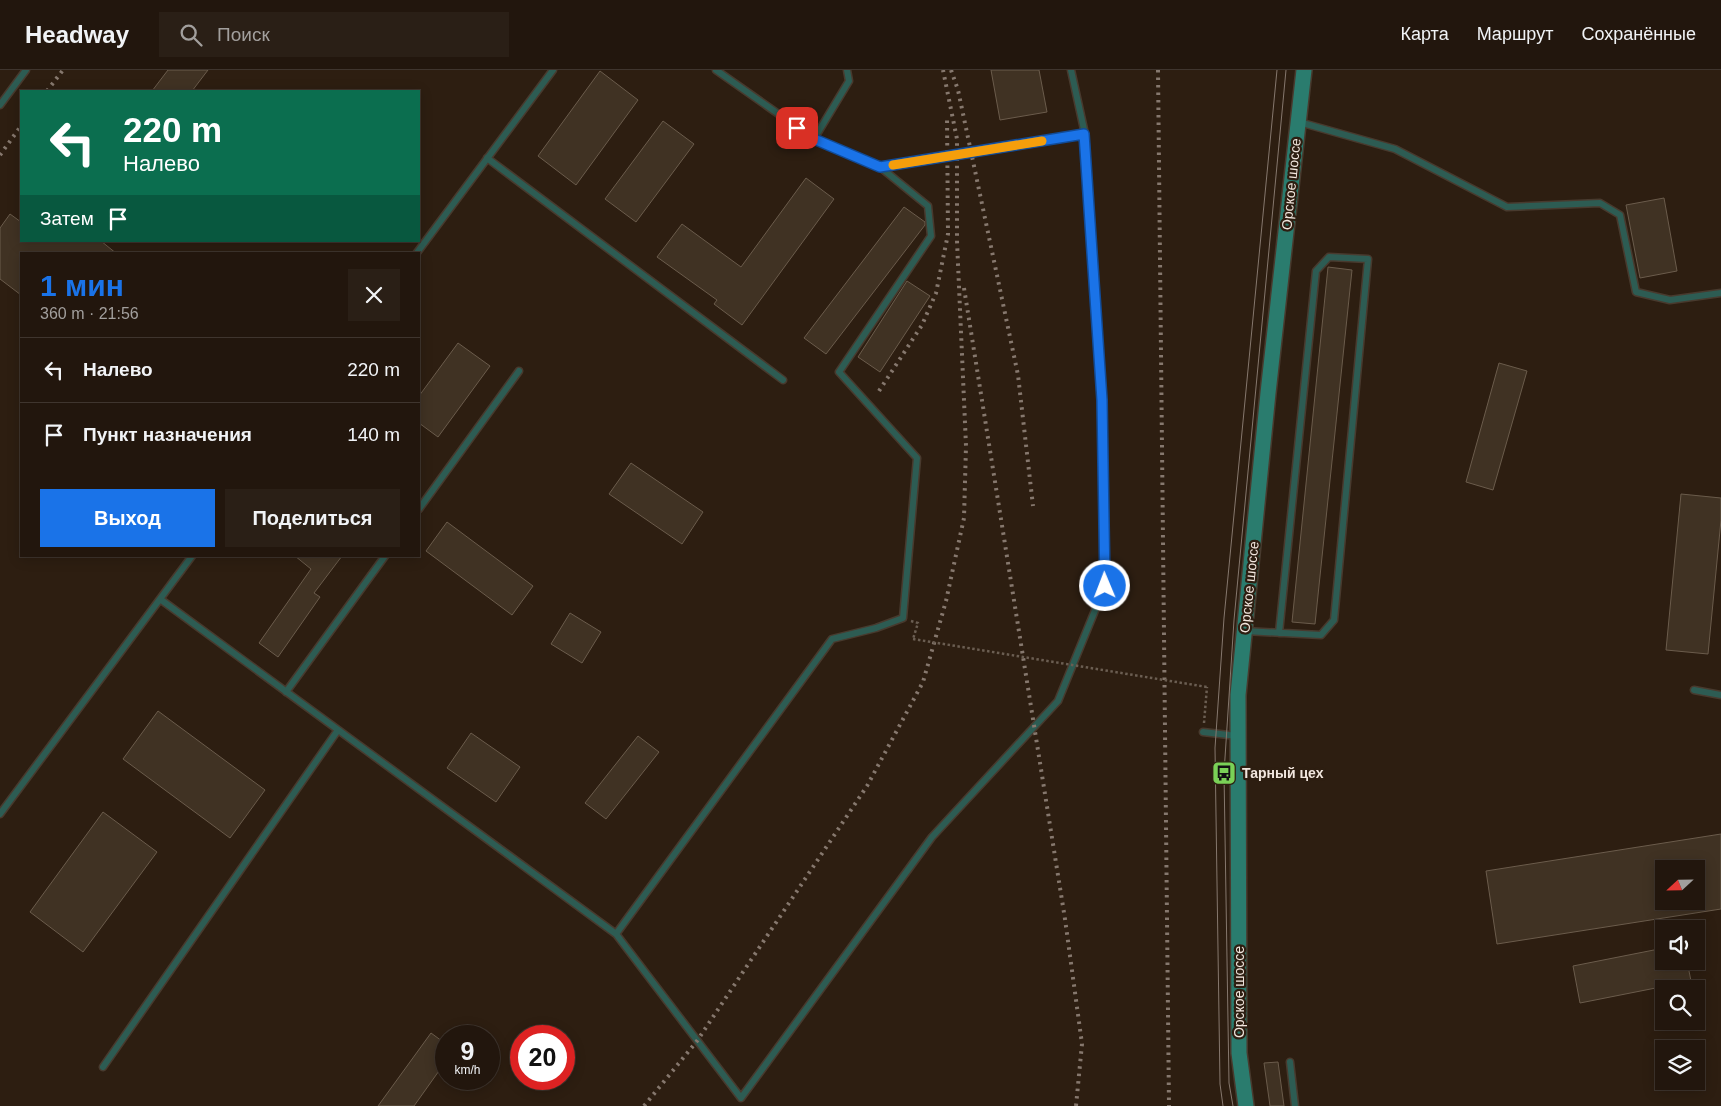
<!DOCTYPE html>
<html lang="ru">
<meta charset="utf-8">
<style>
:root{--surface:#22160d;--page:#2a1f16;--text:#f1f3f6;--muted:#a29f9d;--line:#3f352e;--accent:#1a73e8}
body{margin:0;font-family:Arial,sans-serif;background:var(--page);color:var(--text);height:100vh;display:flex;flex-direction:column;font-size:19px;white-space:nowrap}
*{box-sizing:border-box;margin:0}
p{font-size:16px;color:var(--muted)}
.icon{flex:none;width:28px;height:28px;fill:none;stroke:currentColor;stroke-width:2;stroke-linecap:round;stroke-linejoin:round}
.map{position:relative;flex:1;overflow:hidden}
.drawer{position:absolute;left:20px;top:182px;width:400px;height:305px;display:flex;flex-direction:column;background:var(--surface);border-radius:0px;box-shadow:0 2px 12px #0003,0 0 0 1px var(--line)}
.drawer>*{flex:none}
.hud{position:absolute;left:20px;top:20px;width:400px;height:152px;border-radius:0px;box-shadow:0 2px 12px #0003,0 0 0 1px var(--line);background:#0b6e4f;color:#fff;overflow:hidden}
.needle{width:32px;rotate:248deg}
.tools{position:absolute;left:1655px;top:790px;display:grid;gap:10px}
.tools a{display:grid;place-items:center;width:50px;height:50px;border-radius:0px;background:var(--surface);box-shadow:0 2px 12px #0003,0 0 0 1px var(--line);font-size:25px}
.speed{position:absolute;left:435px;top:955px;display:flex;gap:10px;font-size:25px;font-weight:700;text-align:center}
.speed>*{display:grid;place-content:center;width:65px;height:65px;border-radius:50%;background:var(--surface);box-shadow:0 2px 12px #0003,0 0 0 1px var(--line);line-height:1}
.speed small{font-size:12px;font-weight:400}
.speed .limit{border:8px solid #d22;background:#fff;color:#111}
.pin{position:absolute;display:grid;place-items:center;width:42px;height:42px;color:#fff;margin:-21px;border-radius:10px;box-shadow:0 2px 8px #0006}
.me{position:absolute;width:55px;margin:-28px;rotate:359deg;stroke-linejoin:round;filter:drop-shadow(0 0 4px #0008)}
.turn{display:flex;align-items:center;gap:18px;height:105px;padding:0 20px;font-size:22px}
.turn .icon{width:65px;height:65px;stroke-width:2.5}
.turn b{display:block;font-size:35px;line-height:42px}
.then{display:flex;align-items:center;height:48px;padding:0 20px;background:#0003;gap:10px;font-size:19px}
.round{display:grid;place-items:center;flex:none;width:52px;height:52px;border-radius:0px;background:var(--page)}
.overview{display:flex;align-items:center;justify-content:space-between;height:85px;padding:0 20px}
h1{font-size:30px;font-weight:800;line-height:38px;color:var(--accent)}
.button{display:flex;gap:10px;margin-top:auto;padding:10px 20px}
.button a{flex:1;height:58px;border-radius:0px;background:var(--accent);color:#fff;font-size:20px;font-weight:800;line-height:58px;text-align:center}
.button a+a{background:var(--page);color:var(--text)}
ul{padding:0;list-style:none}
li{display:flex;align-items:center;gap:15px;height:65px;padding:0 20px;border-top:1px solid var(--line)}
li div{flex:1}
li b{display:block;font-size:19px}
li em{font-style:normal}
header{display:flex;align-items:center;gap:30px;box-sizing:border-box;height:70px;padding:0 25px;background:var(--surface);border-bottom:1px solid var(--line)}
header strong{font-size:24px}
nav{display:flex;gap:28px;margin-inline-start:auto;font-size:18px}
.search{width:350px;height:45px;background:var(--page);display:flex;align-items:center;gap:12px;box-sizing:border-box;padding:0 18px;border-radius:0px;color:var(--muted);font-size:19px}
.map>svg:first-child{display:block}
.building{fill:#403223;stroke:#6b5c4c;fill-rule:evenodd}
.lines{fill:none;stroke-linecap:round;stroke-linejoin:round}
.lane-casing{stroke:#483a2e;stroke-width:9}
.secondary-casing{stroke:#483a2e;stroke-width:18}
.path{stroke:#6b5e52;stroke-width:2.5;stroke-dasharray:2.5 2.5;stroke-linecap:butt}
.lane{stroke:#2d5c53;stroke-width:6}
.secondary{stroke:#2a7c6e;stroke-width:15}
.tram{stroke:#86786e;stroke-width:1}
.rail{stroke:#86786e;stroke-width:4;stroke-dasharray:2.5 5;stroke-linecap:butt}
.path-bridge{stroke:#6b5e52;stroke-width:2.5;stroke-dasharray:2.5 2.5;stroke-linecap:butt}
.route-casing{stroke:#114b97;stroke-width:12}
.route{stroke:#1a73e8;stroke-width:9}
.slow{stroke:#f59e0b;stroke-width:9}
.labels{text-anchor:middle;stroke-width:4.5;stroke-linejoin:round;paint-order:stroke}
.street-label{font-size:14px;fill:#f1e6de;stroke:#2d1e11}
.poi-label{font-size:14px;font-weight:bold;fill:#f1e6de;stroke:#2d1e11;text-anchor:start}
</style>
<header>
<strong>Headway</strong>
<div class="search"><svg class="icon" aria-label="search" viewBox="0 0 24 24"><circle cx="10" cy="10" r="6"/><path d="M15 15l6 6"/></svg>Поиск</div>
<nav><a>Карта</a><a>Маршрут</a><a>Сохранённые</a></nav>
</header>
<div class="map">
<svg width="1721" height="1036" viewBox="0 0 1721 1036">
<rect width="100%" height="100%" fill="#2d1e11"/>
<!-- building -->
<path class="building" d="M168,0H208L192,21H152Z
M991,0H1039L1047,42L1000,50Z
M600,1L638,30L576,115L538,86Z
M663,51L694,74L636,152L605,129Z
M806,108L834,129L742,255L714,234L717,230L657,187L682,154L741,197Z
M1664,128L1677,201L1640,208L1626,135Z
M904,137L925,152V155L826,284L804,268Z
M10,144L21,152V171H101L117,184H21V225L0,209V158Z
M1328,197L1352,200L1315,554L1292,552Z
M907,211L930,226L880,302L858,287Z
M458,273L490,296L438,367L419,353V326Z
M1499,293L1527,301L1493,420L1466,412Z
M631,393L703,442L682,474L609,424Z
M1681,424L1721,428V450L1708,584L1666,580Z
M447,452L533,516L512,545L426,481Z
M295,486H342L314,523L320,527L278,587L259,573L311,499Z
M570,543L601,562L582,593L551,574Z
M158,641L265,720L230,768L123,689Z
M471,663L520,697L496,732L447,698Z
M638,666L659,682L606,749L585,733Z
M103,742L157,782L83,882L30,842Z
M1721,764V839L1497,874L1486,801ZM1664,799H1696V831H1664Z
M1664,878V891H1687L1691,911L1580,933L1573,896Z
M431,963L446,974V991L414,1036H378Z
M1278,992L1284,1036H1270L1264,993Z"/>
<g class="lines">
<!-- lane casing -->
<g class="lane-casing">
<path id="lane" d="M716,0L814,69L880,97L1085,64
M0,35L26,0
M1299,52L1395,79L1507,137L1600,133L1620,145L1636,222L1670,230L1721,223
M814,69L849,11L847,0
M487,88L783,310
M416,184L553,0
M419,439L519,301
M160,529L616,864L741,1028L932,767L1058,631L1105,516L1101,330L1085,64L1071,0
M1245,561L1321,565L1334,550L1368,189L1329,187L1316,201L1279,563
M1694,620L1721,625
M286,622L385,486
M1203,662L1237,666
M0,744L192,486
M616,864L832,569L876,558L903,548L917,388L839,302L931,166L928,136L880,97
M1290,992L1295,1036
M103,997L338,660"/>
</g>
<!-- secondary casing -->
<g class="secondary-casing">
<path id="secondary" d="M1246,1036L1239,983L1238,625L1268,323L1304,0"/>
</g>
<!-- path -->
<path class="path" d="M911,551L918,553L913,569
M1204,653L1207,617"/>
<!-- lane -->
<use href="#lane" class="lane"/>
<!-- secondary -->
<use href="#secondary" class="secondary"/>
<!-- tram -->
<path class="tram" d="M1223,1036L1220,1014L1215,678L1224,548L1277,0
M1233,1036L1229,1013L1224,703L1234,550L1286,0"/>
<!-- rail -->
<path class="rail" d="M951,0L958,20L1018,305L1033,436
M1158,0L1169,1036
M47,21L63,0
M0,85L21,56
M964,218L1065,849L1082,974L1076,1036
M879,321L922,255L936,223L948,164L947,47
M644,1036L697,971L867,716L923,612L946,531L964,448L966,376L957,171V69L943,0"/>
<!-- path-bridge -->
<path class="path-bridge" d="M913,569L1207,617"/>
</g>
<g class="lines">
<!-- route casing -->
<g class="route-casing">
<path id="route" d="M797,58L814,69L880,97L1084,64L1102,330L1105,516"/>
</g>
<!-- route -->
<use href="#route" class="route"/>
<!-- slow -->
<path class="slow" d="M893,95L1042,71"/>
</g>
<!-- icons -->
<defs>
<g id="bus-square" transform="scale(1.25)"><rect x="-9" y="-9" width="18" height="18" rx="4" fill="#7ad157" stroke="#2d1e11"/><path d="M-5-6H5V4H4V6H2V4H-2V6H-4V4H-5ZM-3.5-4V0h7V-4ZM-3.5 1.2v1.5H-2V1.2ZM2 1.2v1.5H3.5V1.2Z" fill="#111"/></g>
</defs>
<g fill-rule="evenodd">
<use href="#bus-square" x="1224" y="703"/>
</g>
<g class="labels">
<!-- street labels -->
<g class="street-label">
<text transform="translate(1291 114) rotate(-84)" y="5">Орское шоссе</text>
<text transform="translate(1249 517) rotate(-84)" y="5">Орское шоссе</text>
<text transform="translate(1239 922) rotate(-90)" y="5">Орское шоссе</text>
</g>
<!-- poi labels -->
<g class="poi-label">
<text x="1242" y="708">Тарный цех</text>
</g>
</g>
</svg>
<div class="tools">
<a><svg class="needle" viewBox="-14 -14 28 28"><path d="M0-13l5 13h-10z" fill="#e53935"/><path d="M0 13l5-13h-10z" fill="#a29f9d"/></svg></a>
<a><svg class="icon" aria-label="sound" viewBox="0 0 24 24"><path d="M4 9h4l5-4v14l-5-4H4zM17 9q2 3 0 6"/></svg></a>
<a><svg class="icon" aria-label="search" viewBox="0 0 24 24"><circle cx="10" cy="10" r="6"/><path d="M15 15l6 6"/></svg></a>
<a><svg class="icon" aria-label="layers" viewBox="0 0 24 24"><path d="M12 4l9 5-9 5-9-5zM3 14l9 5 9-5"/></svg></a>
</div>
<div class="speed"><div>9<small>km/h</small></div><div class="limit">20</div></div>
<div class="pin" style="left:797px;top:58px;background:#d93025"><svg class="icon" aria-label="arrive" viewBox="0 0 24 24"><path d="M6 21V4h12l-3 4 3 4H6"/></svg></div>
<svg class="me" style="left:1105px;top:516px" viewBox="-20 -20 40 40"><circle r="17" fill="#1a73e8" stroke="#fff" stroke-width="3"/><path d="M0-11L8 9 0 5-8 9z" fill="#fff"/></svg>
<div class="hud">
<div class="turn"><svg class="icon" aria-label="left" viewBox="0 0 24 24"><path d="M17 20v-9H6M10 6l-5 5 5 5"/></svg><div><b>220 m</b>Налево</div></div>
<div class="then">Затем<svg class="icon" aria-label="arrive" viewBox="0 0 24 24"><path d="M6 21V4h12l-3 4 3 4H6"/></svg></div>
</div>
<section class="drawer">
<div class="overview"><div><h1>1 мин</h1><p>360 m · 21:56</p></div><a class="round"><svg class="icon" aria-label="close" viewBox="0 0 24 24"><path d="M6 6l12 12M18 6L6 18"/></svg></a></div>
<ul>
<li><svg class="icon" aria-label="left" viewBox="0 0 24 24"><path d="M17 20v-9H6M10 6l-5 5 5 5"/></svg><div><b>Налево</b></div><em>220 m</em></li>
<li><svg class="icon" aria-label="arrive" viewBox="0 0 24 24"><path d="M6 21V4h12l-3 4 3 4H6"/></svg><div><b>Пункт назначения</b></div><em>140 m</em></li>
</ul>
<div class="button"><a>Выход</a><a>Поделиться</a></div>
</section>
</div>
